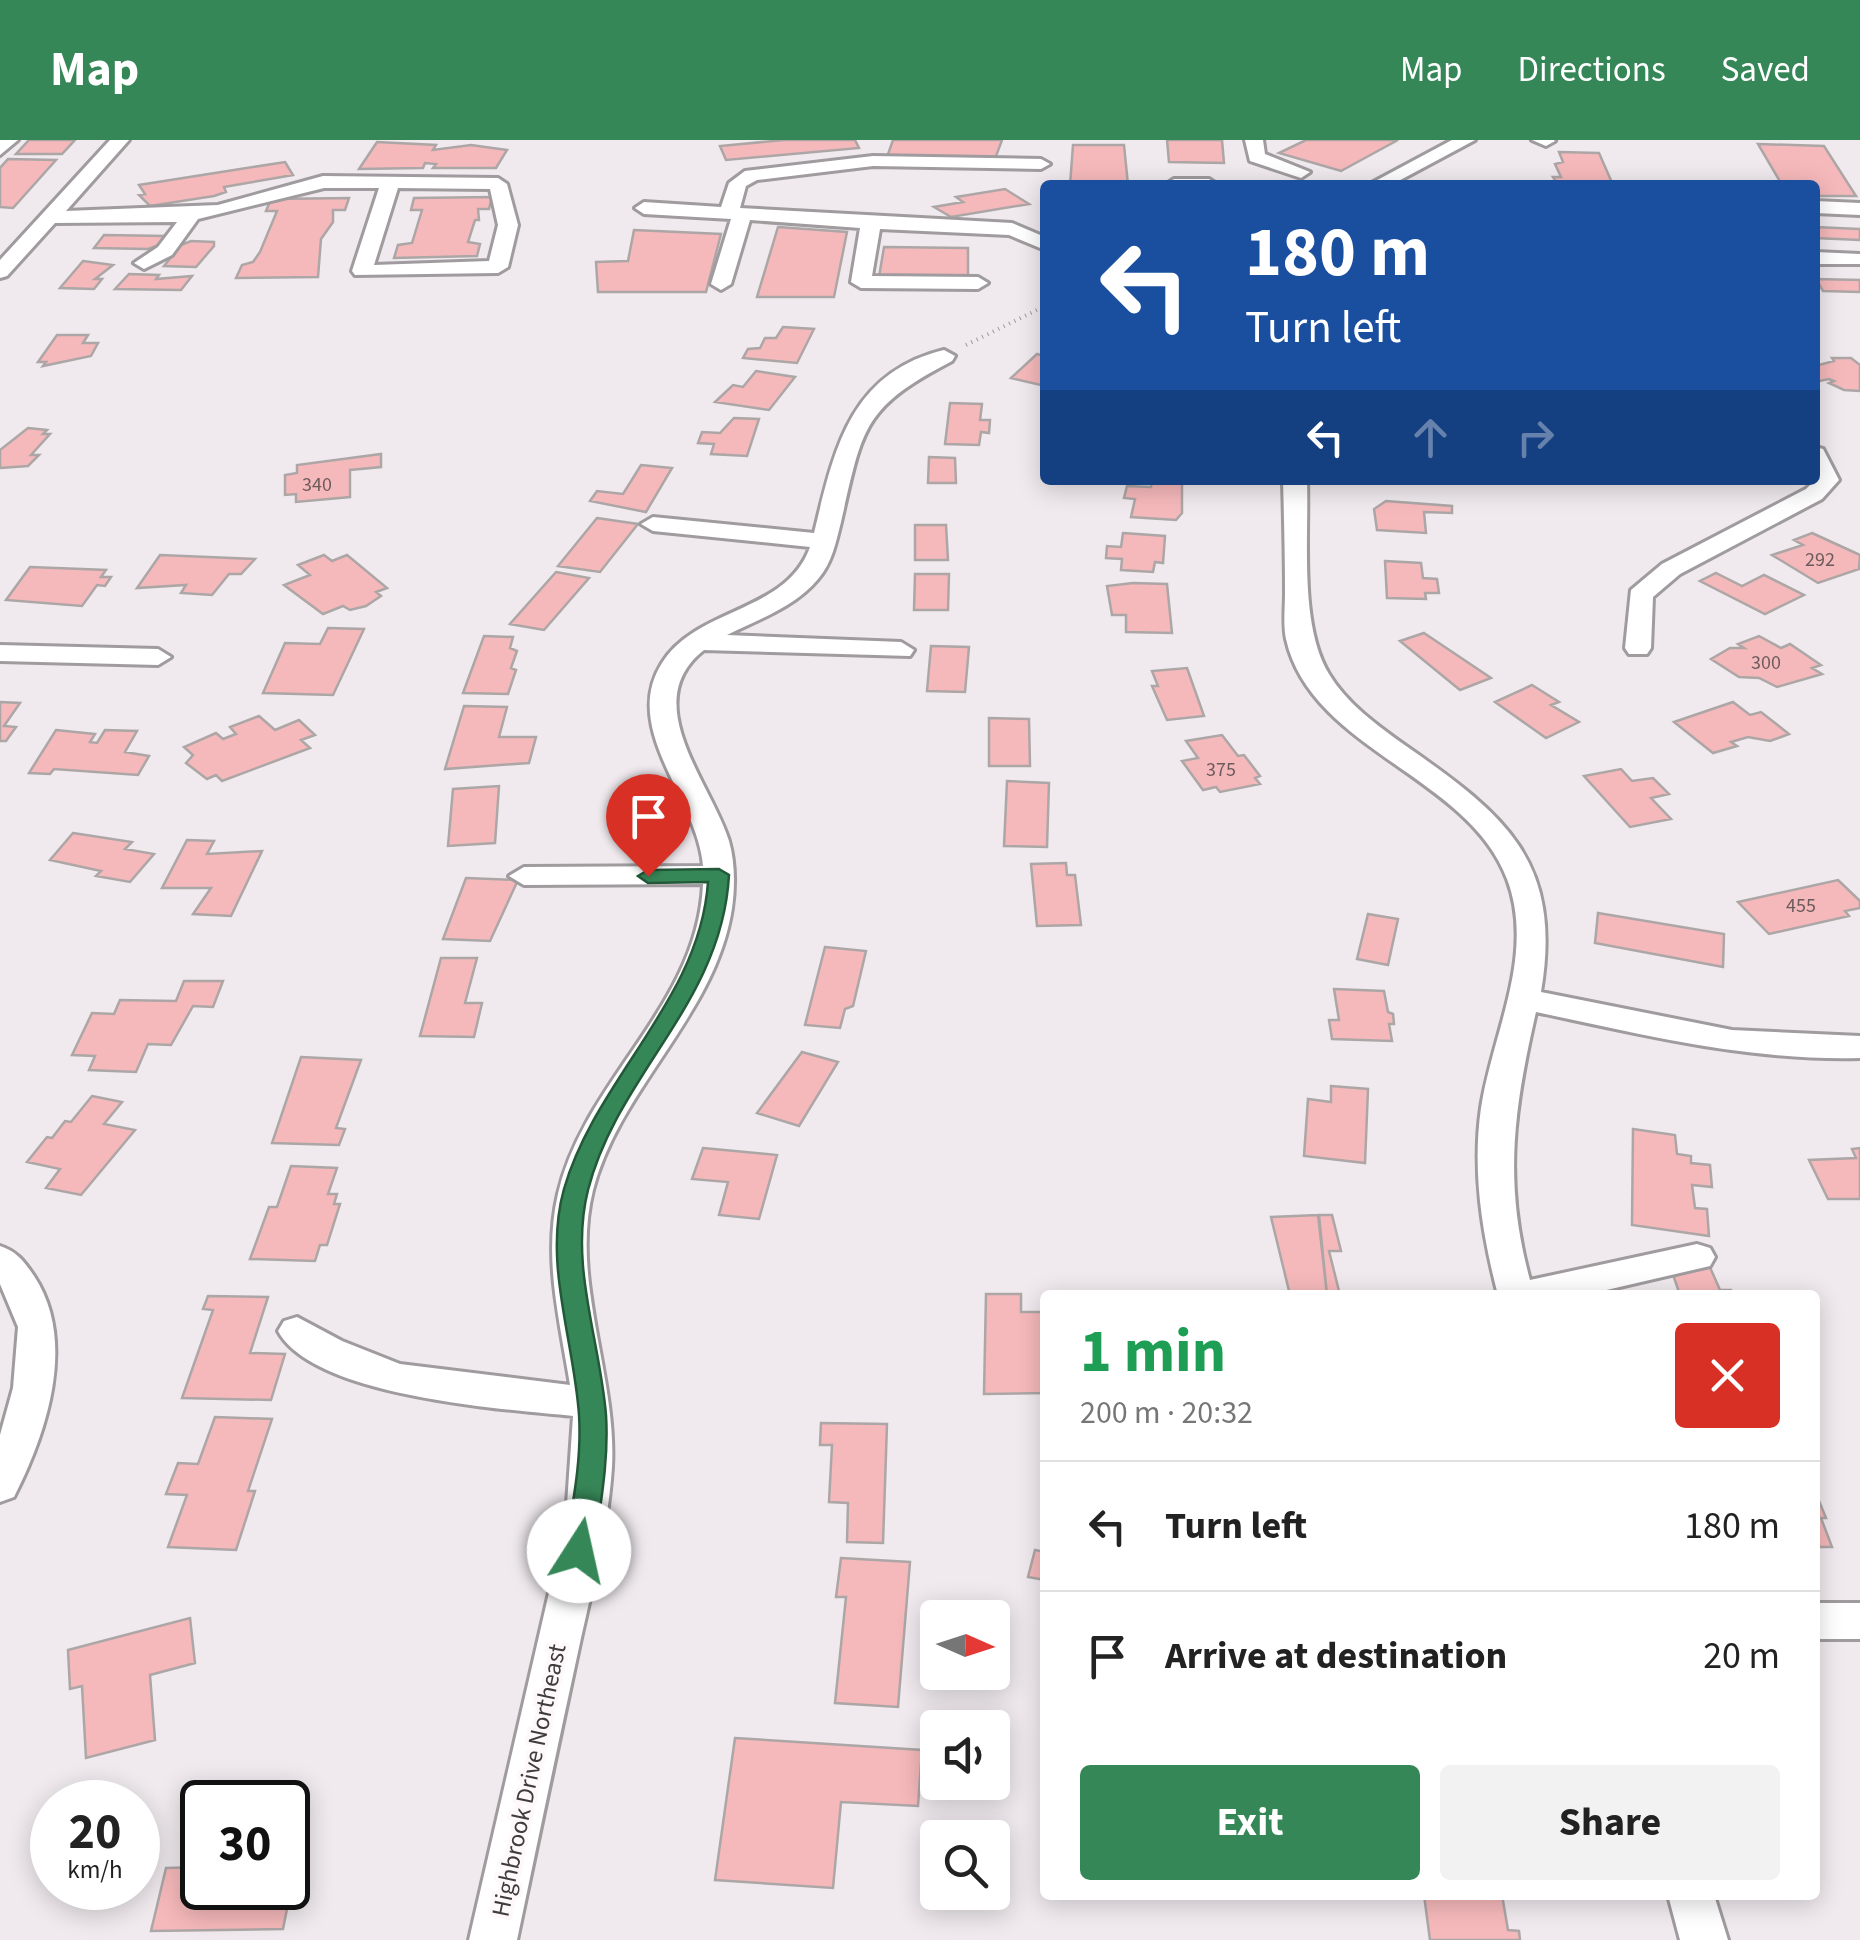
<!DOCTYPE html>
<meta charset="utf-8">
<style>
:root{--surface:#fff;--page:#f2f2f2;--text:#222;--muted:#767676;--line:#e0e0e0;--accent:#368758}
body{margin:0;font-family:"Source Sans 3",sans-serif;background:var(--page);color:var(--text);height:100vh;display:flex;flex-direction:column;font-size:38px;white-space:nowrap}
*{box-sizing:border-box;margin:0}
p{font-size:32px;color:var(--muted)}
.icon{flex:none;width:55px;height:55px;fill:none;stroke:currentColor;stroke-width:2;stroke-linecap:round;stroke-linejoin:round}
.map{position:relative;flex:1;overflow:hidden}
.side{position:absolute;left:1040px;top:1150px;width:780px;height:610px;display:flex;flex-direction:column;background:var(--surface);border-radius:10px;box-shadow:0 5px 25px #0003}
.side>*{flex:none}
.guide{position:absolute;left:1040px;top:40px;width:780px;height:305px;border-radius:10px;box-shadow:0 5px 25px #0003;background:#1a4fa0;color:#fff;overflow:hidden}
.needle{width:65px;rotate:93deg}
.buttons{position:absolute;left:920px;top:1460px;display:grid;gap:20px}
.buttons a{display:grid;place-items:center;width:90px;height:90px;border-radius:10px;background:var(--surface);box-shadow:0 5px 25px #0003;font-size:50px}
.speed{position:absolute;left:30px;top:1640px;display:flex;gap:20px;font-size:50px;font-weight:700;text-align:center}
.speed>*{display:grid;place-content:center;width:130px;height:130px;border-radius:50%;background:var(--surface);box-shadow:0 5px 25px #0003;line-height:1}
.speed small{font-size:25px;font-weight:400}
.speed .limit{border:5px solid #111;border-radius:15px;background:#fff;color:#111}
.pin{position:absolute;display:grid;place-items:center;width:85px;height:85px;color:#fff;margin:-102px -42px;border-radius:50% 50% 50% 0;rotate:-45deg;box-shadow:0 0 10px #0007}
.pin .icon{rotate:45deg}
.me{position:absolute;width:110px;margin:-55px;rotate:10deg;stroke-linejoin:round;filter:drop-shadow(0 0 8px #0008)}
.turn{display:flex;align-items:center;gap:35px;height:210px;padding:0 40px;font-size:45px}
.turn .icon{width:130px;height:130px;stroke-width:2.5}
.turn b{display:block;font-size:70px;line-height:85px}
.lanes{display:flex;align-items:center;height:95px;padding:0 40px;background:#0003;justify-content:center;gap:50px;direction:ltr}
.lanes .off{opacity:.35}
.round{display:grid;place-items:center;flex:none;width:105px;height:105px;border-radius:10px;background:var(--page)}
.head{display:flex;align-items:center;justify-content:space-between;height:170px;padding:0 40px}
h1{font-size:60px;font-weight:700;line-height:75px;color:#1e9e55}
.cta{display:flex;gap:20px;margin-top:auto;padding:20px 40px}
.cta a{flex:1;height:115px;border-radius:10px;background:var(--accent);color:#fff;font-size:40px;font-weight:700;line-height:115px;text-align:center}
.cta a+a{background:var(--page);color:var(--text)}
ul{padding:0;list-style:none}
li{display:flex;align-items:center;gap:30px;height:130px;padding:0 40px;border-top:2px solid var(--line)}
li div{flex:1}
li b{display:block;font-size:38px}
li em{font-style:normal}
header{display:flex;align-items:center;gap:60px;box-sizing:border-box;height:140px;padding:0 50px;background:var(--accent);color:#fff}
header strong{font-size:48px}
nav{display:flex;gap:55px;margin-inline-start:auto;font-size:35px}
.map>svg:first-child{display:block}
.building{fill:#f6b9bb;stroke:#ada6a6;stroke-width:2.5}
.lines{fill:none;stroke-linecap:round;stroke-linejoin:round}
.minor-casing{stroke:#a09b9e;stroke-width:6}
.path{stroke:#9f9a9d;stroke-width:4;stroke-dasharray:1 5;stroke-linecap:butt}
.minor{fill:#fff;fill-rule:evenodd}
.route{fill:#368758;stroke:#235839;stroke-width:2.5}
.labels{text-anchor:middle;stroke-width:8;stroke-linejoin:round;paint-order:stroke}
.number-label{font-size:20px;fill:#6c5b5c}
.street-label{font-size:25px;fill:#3e3c3d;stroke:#fef8fb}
</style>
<header>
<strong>Map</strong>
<nav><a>Map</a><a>Directions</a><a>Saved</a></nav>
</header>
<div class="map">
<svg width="1860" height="1800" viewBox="0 0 1860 1800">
<rect width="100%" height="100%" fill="#f0eaee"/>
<!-- building -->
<path class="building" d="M29,0H75L62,14H16Z
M784,0H855L859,8L726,20L720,6Z
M893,0H1002L995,19L887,17Z
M1167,0H1222L1224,23L1169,22Z
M1306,0H1398L1341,31L1279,13Z
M377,2L436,5L433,10L471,5L507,10L496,28H433L436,24L425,23L423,28L359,29Z
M1758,4L1824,6L1856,56H1818L1815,45H1782Z
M1073,5H1124L1128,45H1070Z
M1559,12L1599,13L1613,45H1558L1553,37H1561L1555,24L1563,22Z
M8,19L56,20L13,68L0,67V28Z
M285,22L293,35L224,47L226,52L214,56L150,66L139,55L145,54L139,45Z
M1005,49L1029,64L951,77L934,67L963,62L956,57Z
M492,57L489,69H478L479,80H475L468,102L480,104L477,116L394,118L398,105L412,103L422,70H411L414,58Z
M349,58L345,70H333V82L321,99L318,137L236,138L242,125L253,122L260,112L277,71H266L271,59Z
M778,87L847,92L834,157H757Z
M1815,87L1860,89V100L1815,98Z
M634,90L721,94L706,152H598L596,122L628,121Z
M104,95L165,96L159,105L148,109L94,108Z
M191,101L214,102V106L196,127L164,126L181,105Z
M884,107L968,108V135L879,137Z
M83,121L113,125L95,139H102L94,149L60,148Z
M129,134L159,135L156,139L192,136L181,150L115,149Z
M1816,139L1860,140V152L1823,151Z
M783,187L814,189L797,223L743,218L748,209L760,208L765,198H776Z
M57,195H88L83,203H98L91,216L43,226L46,222H38Z
M1037,214L1045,216V246L1011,238Z
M1832,218H1851L1860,225V251L1844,250L1829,243L1834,241L1829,239L1815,242V226L1834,221Z
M756,231L795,237L769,270L715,262L733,245L743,247Z
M950,263L982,264L980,280H990L989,293L981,292L979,305L945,304Z
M734,278L759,279L747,316L711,314L714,304L698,303L702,292L720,293Z
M28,288L47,290L43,294H50L31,315H39L28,326L0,328V310Z
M381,314V327L350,330V357L296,362V354L285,355V335L297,333V325Z
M929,317L955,318L956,343H928Z
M641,325L672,328L646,372L590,361L597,351L623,354Z
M1152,340H1182V373L1176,380L1131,377L1135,359L1124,358L1127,346L1151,347Z
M1386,361L1452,366V373L1424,372L1426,393L1377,390L1374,369Z
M597,378L638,384L600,432L558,426Z
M915,385H946L948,420H915Z
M1123,393L1165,396L1163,423L1155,422L1153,432L1121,430L1122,419L1106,418L1107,406L1121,407Z
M1812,393L1860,415L1859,429L1818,443L1772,415L1803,405L1794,400Z
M160,415L255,419L241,434H229L212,455L181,453L186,445L137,448Z
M324,415L332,421L347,415L387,448L376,452L381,456L366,466L350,470L343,466L323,474L284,445L310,435L298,425Z
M1385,421L1421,423L1423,438L1437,439L1439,453H1425L1426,459L1387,458Z
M30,427L106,430L101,437H111L105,446L97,445L82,466L6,460Z
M556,432L589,438L544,490L510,484Z
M1716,433L1742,446L1764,435L1804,455L1765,474L1700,441Z
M915,434H949L948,470H914Z
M1133,443L1167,444L1172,493L1126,492V475H1112L1107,446Z
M328,488L364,489L333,555L263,553L285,503L320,504Z
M1424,493L1491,538L1460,550L1400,501Z
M484,496L513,497L510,508L517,511L511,528L516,530L508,554L463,553Z
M1759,496L1781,508L1790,504L1821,525L1812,528L1822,534L1777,547L1759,538L1739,537L1711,519L1730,508H1744L1738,504Z
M931,506L969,507L965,552L927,551Z
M1187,528L1204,576L1167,580L1152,546H1158L1152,531Z
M1532,545L1559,562L1551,565L1579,582L1546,598L1495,562Z
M0,562L20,563L4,586L16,587L6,601H0Z
M1733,562L1750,575L1761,572L1789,594L1770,601L1748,597L1731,602L1737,606L1713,613L1674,582Z
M464,566L507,567L499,597H536L529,623L445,629Z
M259,576L275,590L299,580L315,595L301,600L310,608L222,641L216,635L207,639L186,623L193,615L184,607L216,593L223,599L236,594L230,587Z
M989,578L1029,579L1030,626H989Z
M56,590L95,594L90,602L97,603L105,590L137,591L125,612L149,616L138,635L54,629L50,634L29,633Z
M1222,595L1238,616L1244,615L1260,636L1255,638L1260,644L1220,652L1216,647L1203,650L1182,621L1198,618L1186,601Z
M1621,629L1632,641L1653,638L1669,654L1651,658L1671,679L1630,687L1584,636Z
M1007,641L1049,643L1047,707L1004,706Z
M499,646L495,703L448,706L453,649Z
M73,693L132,702L125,709L154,714L130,742L96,736L101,731L50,720Z
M187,700L214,701L207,714L262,711L231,776L193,774L211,748H162Z
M1066,723L1067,735H1075L1081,785L1037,786L1031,724Z
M466,738L518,740L490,801L443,799Z
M1838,740L1860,761V768L1845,771L1849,776L1769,794L1738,762Z
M1598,773L1724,794L1723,827L1595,803Z
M1368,774L1398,779L1388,825L1357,819Z
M825,807L866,811L853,866L845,869L840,888L805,885Z
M441,818H477L465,863H482L474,897L420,896Z
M184,841H223L213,867L193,866L171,905L148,904L136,932L89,930L95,916L72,915L92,873L114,874L120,860L176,861Z
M1334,849L1384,851L1388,872L1393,874L1394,884H1389L1392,901L1332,899L1329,880H1339Z
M802,912L838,922L799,986L757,973Z
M301,917L361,920L336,988L345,989L339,1005L272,1003Z
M1331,946L1368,949L1365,1023L1304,1016L1308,959L1331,962Z
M92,956L122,962L104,984L135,990L81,1055L46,1048L60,1029L27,1022L47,997L52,998L65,981L71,982Z
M1633,989L1675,995L1677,1014L1691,1016V1023L1710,1025L1712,1047L1692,1045L1695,1068L1707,1069L1709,1096L1632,1085Z
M703,1008L777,1015L759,1079L719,1075L728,1042L692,1039Z
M1860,1008V1059H1828L1809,1020L1856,1018L1852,1009Z
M291,1026L337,1028L328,1054H337L334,1064H340L327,1105H320L315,1121L250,1119L269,1067H277Z
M1318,1075L1327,1155H1290L1271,1077Z
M1319,1075H1332L1341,1111H1329L1340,1155H1327Z
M1709,1125L1720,1150H1731L1733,1155H1680L1670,1126Z
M986,1154H1021V1172H1045V1253L984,1254Z
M208,1156L268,1157L250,1213L285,1214L271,1260L182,1258L213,1170L203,1169Z
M215,1277L272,1279L248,1351H255L236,1410L168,1407L187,1355L166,1354L178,1323L198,1324Z
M821,1283L887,1284L883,1403L847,1402L848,1363L829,1362L832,1305H820Z
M1815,1351L1826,1378H1821L1832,1407H1815Z
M1035,1410L1045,1412V1440L1028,1437Z
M841,1418L910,1422L898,1567L835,1563L846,1457H836Z
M190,1478L195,1523L150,1535L155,1600L86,1618L82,1546L70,1549L68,1510Z
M735,1598L922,1610L918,1666L841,1662L833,1748L715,1740Z
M296,1724L283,1789L151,1791L166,1728L202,1727V1748H288V1725Z
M1424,1755H1502L1508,1790L1519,1791L1520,1800H1430Z"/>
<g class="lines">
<!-- minor casing -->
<g class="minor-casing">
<path id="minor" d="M0,0H18L0,15Z
M110,0H129L66,71L218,65L323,36L498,38L507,44L518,85L508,127L498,133L355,135L352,131L379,48H324L198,79L172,115L144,129L134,123L158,107L177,82L55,83L7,136L0,138V120ZM398,48L490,49L498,85L489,121L374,125Z
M1245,0H1263L1265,14L1310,32L1301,38L1250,21Z
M1452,0H1475L1391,45H1368Z
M1532,0H1554L1555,1L1546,6Z
M873,16L1041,19L1050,24L1041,29L873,26L757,40L746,46L740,68L1012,83L1045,97V110L1009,95L880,89L872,136L978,137L988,143L978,149L861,148L851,142L860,88L750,80L731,144L721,150L711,144L731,79L644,74L635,68L644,62L721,67L729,43L745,31Z
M1174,39H1209L1218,45H1165Z
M1815,61L1860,63V75L1815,73Z
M1815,112L1860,114V124H1815Z
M944,210L955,216L952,221C862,268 863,287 841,382C836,402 832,423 818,439C795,467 759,479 727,495L901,502L914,510L910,516L704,510C637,562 711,643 729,701C735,722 735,747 732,768C716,875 620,947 593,1050C570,1141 617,1235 612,1327C608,1390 591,1451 578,1512C557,1608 537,1704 517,1800H469L566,1379L573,1276C504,1269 314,1257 278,1191L284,1181L297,1177L342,1201L400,1224L570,1245C560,1182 543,1118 558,1054C584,940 698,866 703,744L524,745L509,736L524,727L703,726C698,659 620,589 662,523C697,467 787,473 810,407L653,391L641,384L653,377L814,393C834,311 849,233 944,210Z
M1815,307L1823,309L1839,340L1822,359L1680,434L1653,457L1651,508L1647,514H1629L1625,508L1631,450L1662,424L1806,349L1815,340Z
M1283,340H1307C1309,398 1299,485 1329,534C1347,564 1378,586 1406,606C1505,675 1563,721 1541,852L1732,890L1860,896V918C1749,921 1644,895 1536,872C1514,968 1503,1042 1530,1140L1697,1104L1710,1108L1715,1117L1710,1126L1585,1155H1498C1482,1094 1472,1031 1481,968C1492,894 1536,815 1507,739C1468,635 1311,610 1286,499C1283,485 1285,468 1285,453C1285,416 1284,378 1283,340Z
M0,505L158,509L171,517L158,525L0,521Z
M0,1106C16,1111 24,1121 34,1136C77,1201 47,1292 14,1357L0,1362V1295L13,1248L18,1187L0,1144Z
M1815,1463H1860V1499H1815Z
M1668,1755H1714L1728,1800H1680Z"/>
</g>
<!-- path -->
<path class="path" d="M966,205L1045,166"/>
<!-- minor -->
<use href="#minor" class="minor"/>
</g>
<!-- route -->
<path class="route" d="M719,729L729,735C722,863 618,933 588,1050C569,1125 600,1200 606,1275C609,1321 600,1366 594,1411L589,1419L579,1423L569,1419L565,1411C572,1366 582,1321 579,1275C574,1200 543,1123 564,1049C596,938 700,860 708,742L648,743L638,736L648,730Z"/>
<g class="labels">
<!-- number labels -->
<g class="number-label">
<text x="317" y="351">340</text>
<text x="1820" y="426">292</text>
<text x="1766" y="529">300</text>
<text x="1221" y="636">375</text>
<text x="1801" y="772">455</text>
</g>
<!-- street labels -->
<g class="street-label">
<text transform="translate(528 1640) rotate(-78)" y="9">Highbrook Drive Northeast</text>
</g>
</g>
</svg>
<div class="buttons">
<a><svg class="needle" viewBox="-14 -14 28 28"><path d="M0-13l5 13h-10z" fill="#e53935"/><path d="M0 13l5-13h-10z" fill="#767676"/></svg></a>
<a><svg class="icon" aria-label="sound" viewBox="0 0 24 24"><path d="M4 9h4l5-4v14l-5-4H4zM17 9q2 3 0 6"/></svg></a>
<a><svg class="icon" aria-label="search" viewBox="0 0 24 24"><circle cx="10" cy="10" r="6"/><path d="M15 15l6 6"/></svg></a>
</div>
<div class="speed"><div>20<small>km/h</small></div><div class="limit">30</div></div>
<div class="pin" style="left:648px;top:736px;background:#d93025"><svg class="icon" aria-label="arrive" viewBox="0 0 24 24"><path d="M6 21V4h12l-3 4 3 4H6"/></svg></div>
<svg class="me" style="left:579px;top:1411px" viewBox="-20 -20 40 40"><circle r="19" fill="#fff"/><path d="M0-13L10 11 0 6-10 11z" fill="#368758"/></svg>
<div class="guide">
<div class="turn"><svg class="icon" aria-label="left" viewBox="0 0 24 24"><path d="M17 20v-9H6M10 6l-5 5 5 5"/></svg><div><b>180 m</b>Turn left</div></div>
<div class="lanes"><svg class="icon" aria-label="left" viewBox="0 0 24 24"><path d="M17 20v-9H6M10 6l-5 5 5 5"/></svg><svg class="icon off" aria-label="ahead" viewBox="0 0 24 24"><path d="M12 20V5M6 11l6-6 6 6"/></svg><svg class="icon off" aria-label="right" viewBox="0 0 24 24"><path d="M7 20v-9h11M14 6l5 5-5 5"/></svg></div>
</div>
<section class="side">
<div class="head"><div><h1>1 min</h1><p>200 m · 20:32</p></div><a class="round" style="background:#d93025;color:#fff"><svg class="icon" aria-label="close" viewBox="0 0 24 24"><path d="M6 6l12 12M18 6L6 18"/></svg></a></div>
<ul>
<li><svg class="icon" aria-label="left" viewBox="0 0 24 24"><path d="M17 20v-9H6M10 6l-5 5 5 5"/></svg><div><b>Turn left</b></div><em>180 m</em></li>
<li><svg class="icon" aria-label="arrive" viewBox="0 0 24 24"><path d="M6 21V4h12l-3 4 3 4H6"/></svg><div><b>Arrive at destination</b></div><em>20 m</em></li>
</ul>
<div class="cta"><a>Exit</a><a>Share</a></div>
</section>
</div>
